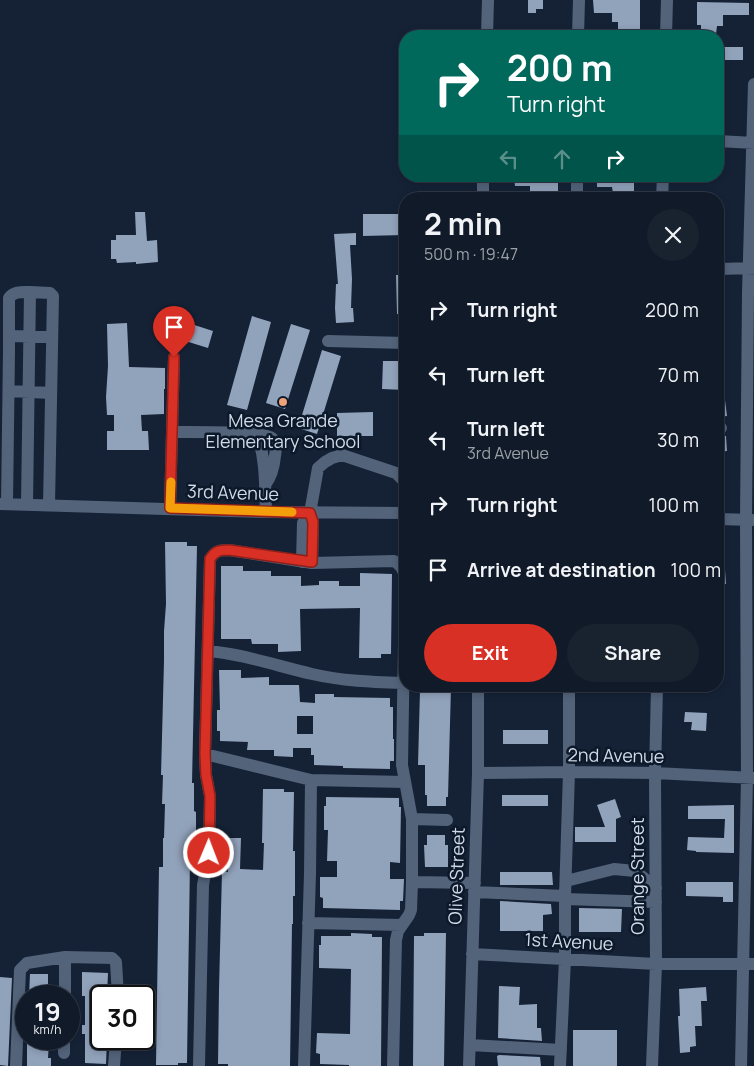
<!DOCTYPE html>
<meta charset="utf-8">
<style>
:root{--surface:#101a28;--page:#192330;--text:#f1f3f6;--muted:#9ca1a8;--line:#303845;--accent:#d93025}
body{margin:0;font-family:Manrope,sans-serif;background:var(--page);color:var(--text);height:100vh;display:flex;flex-direction:column;font-size:19px;white-space:nowrap}
*{box-sizing:border-box;margin:0}
p{font-size:16px;color:var(--muted)}
.icon{flex:none;width:28px;height:28px;fill:none;stroke:currentColor;stroke-width:2;stroke-linecap:round;stroke-linejoin:round}
.map{position:relative;flex:1;overflow:hidden}
.panel{position:absolute;left:399px;top:192px;width:325px;height:500px;display:flex;flex-direction:column;background:var(--surface);border-radius:20px;box-shadow:0 2px 8px #0003,0 0 0 1px var(--line)}
.panel>*{flex:none}
.banner{position:absolute;left:399px;top:30px;width:325px;height:152px;border-radius:20px;box-shadow:0 2px 8px #0003,0 0 0 1px var(--line);background:#00695c;color:#fff;overflow:hidden}
.speed{position:absolute;left:15px;top:985px;display:flex;gap:10px;font-size:25px;font-weight:700;text-align:center}
.speed>*{display:grid;place-content:center;width:65px;height:65px;border-radius:50%;background:var(--surface);box-shadow:0 2px 8px #0003,0 0 0 1px var(--line);line-height:1}
.speed small{font-size:12px;font-weight:400}
.speed .limit{border:2px solid #111;border-radius:8px;background:#fff;color:#111}
.pin{position:absolute;display:grid;place-items:center;width:42px;height:42px;color:#fff;margin:-51px -21px;border-radius:50% 50% 50% 0;rotate:-45deg;box-shadow:0 0 5px #0007}
.pin .icon{rotate:45deg}
.me{position:absolute;width:55px;margin:-28px;rotate:1deg;stroke-linejoin:round;filter:drop-shadow(0 0 4px #0008)}
.turn{display:flex;align-items:center;gap:18px;height:105px;padding:0 25px;font-size:22px}
.turn .icon{width:65px;height:65px;stroke-width:2.5}
.turn b{display:block;font-size:35px;line-height:42px}
.lanes{display:flex;align-items:center;height:48px;padding:0 25px;background:#0003;justify-content:center;gap:25px;direction:ltr}
.lanes .off{opacity:.35}
.round{display:grid;place-items:center;flex:none;width:52px;height:52px;border-radius:26px;background:var(--page)}
.head{display:flex;align-items:center;justify-content:space-between;height:85px;padding:0 25px}
h1{font-size:30px;font-weight:700;line-height:38px}
.cta{display:flex;gap:10px;margin-top:auto;padding:10px 25px}
.cta a{flex:1;height:58px;border-radius:30px;background:var(--accent);color:#fff;font-size:20px;font-weight:700;line-height:58px;text-align:center}
.cta a+a{background:var(--page);color:var(--text)}
ul{padding:0;list-style:none}
li{display:flex;align-items:center;gap:15px;height:65px;padding:0 25px}
li div{flex:1}
li b{display:block;font-size:19px}
li em{font-style:normal}
.map>svg:first-child{display:block}
.building{fill:#91a2bb;fill-rule:evenodd}
.lines{fill:none;stroke-linecap:round;stroke-linejoin:round}
.minor{stroke:#53637a;stroke-width:12}
.route-casing{stroke:#8d1f18;stroke-width:12}
.route{stroke:#d93025;stroke-width:9}
.slow{stroke:#f59e0b;stroke-width:9}
.poi-dot{fill:#f0a279;stroke:#0c192b;stroke-width:2}
.labels{text-anchor:middle;stroke-width:5;stroke-linejoin:round;paint-order:stroke}
.poi-label{font-size:18px;fill:#d1dae7;stroke:#0c192b}
.street-label{font-size:18px;fill:#d1dae7;stroke:#0c192b}
</style>
<div class="map">
<svg width="754" height="1066" viewBox="0 0 754 1066">
<rect width="100%" height="100%" fill="#152236"/>
<!-- building -->
<path class="building" d="M528,0H543V9H536V13H528Z
M593,0H640V34L618,35V22H612V13H594Z
M697,2L749,3V15H723V26H717L716,34L701,33V25H697Z
M718,47H743V60H718Z
M514,176H546V182H558V199H530V186H515Z
M597,176H634V199H621V193H613L612,187H597Z
M135,212H145L147,241L157,240L158,262L136,264V262L117,263L116,259H111V240H116V235H136Z
M363,214H405V235L363,236Z
M356,233V245H350L352,279L351,308H353L354,322L336,323L335,308L336,284H338L334,234Z
M396,275H405V314H397Z
M252,316L271,322L247,410L227,405Z
M185,322L213,331L208,348L179,339Z
M127,323L129,367L165,368V389H164V414L141,415L142,431H148L149,450H107V431H114V415H107L106,397L108,366L107,324Z
M291,324L310,330L285,409L266,403Z
M322,350L341,356L317,434L298,428Z
M383,361H405V390L382,389Z
M725,400L727,416L718,417V401Z
M373,412V436H337V413Z
M718,436H726L727,451L718,452Z
M165,542H187V546H197L192,783H194V811L196,812V830L194,860H190L187,1063H178V1065H156L159,867H163V838H164L165,804H162L163,775H161L164,661V631L166,604Z
M221,566H243V571H271V576H301V586L319,585V581H339V586H360V573L392,574L391,654H381V658H359L360,608L300,609L301,651L278,652V644H252L251,639H221Z
M718,570H725L726,584H718Z
M219,670H241V678L269,677V685H299L300,702L315,703V694H334V697L390,698V707H393V739H394V761H390V769L343,768V766L314,765V755H311V748H293V757L274,756V750H247L248,742L220,741V731H217V710H220ZM297,716H313V734H297Z
M428,687H451L448,797H446V806H427V795H425V765H418L420,690H428Z
M685,712L707,713L706,731L691,730L692,722H684Z
M503,730H548V744H503Z
M263,789H284V792H294L293,851H295V896H293V924H292L290,1066H228V1064H218L219,989L222,871L228,872L229,838H241L240,869L263,870L264,843H262Z
M502,795H548V806H502Z
M326,797L399,798V807H401L400,863L390,862V879H404L403,901H400V910L323,908V898L320,897V877H337V861H327L328,830H324V806H326Z
M615,799L621,817L616,819V842H575V827H605L597,805Z
M734,805V853L696,852V851L687,850L688,837L724,838L725,819H688V806Z
M427,835H445V845H448V867H425L424,845H427Z
M500,872H552L553,885H500Z
M686,882H733V902H723V897L686,896Z
M500,901L551,904L552,914L543,915V931H500Z
M579,908L622,909L621,932H579Z
M351,933L372,934V937H382L381,1066H349V1065L320,1064V1054L316,1053L317,1033L350,1034L351,969L319,968V945H321V936H351Z
M424,933H446L444,1066H413L414,936H424Z
M82,972L108,973L107,996H101V1040H107L106,1064L85,1063V1034H82V1025H85V996H82Z
M30,974H48V996H29Z
M0,977L12,978L8,1066L0,1065Z
M499,986L520,987L519,1005L537,1004V1028H541L542,1041L498,1038Z
M706,987L707,1001H701L702,1026H695L696,1046L690,1047V1052L680,1053L678,1016H680L679,989Z
M573,1030H617V1066H573Z
M27,1041H49L48,1058H51V1066H27Z
M499,1055L540,1057L541,1066H498L497,1056Z"/>
<g class="lines">
<!-- minor -->
<path class="minor" d="M487,36L488,0
M578,36L579,0
M666,36L667,0
M718,141L754,143
M483,199V176
M577,199V176
M662,199L663,176
M718,269L754,268
M30,292L50,293L53,296L49,505
M9,336L52,337
M328,341L405,343
M9,391L51,393
M718,428H721
M172,432C188,432 264,431 272,438C277,443 276,450 275,456C274,467 272,476 265,485
M257,434C266,459 265,486 266,512
M0,504L266,512L405,513
M7,504L9,350V298C14,291 22,292 30,292L27,504
M170,508L174,357
M310,513L313,522L312,563
M718,519L752,520
M302,562L303,523L310,513L318,468L325,462L332,458L342,455L396,473L405,482
M208,651C243,654 277,666 312,674C342,681 373,682 403,683
M205,754L311,780L405,782
M478,773L569,772L655,773L754,778
M412,819L447,820
M566,881L614,869L635,871L656,888
M412,882L475,883
M474,892L565,896
M565,899L656,902
M308,923L402,925
M472,954L656,964H754
M65,996V957
M470,1045L561,1050
M64,1053V1039
M16,1066L20,970L27,963L65,957L112,958L116,962L118,996
M114,1066L116,1039
M199,1066L203,885L209,853L210,796L206,775L205,754L210,559C215,551 219,550 229,550L312,563L394,561C401,565 403,569 405,577
M304,1066L310,874L311,780
M393,1066L396,940L398,931L409,915L411,910L412,882V819L402,765L405,583
M469,1066L478,773V686
M560,1066L565,959V896L569,772V686
M652,1066L656,964L655,773L657,686
M741,1066L747,778L746,520L748,293L754,84"/>
</g>
<g class="lines">
<!-- route casing -->
<g class="route-casing">
<path id="route" d="M174,357L170,508L310,513L313,522L312,562L229,550C219,550 215,551 210,559L205,754L206,775L210,796L209,853"/>
</g>
<!-- route -->
<use href="#route" class="route"/>
<!-- slow -->
<path class="slow" d="M171,482L170,508L292,512"/>
</g>
<!-- markers -->
<circle class="poi-dot" cx="283" cy="402" r="5"/>
<g class="labels">
<!-- poi labels -->
<g class="poi-label">
<text x="283" y="427">Mesa Grande<tspan x="283" dy="21">Elementary School</tspan></text>
</g>
<!-- street labels -->
<g class="street-label">
<text transform="translate(233 493) rotate(2)" y="6">3rd Avenue</text>
<text transform="translate(616 756) rotate(1)" y="6">2nd Avenue</text>
<text transform="translate(457 876) rotate(-88)" y="6">Olive Street</text>
<text transform="translate(638 876) rotate(-90)" y="6">Orange Street</text>
<text transform="translate(569 942) rotate(3)" y="6">1st Avenue</text>
</g>
</g>
</svg>
<div class="speed"><div>19<small>km/h</small></div><div class="limit">30</div></div>
<div class="pin" style="left:174px;top:357px;background:#d93025"><svg class="icon" aria-label="arrive" viewBox="0 0 24 24"><path d="M6 21V4h12l-3 4 3 4H6"/></svg></div>
<svg class="me" style="left:209px;top:853px" viewBox="-20 -20 40 40"><circle r="17" fill="#d93025" stroke="#fff" stroke-width="3"/><path d="M0-11L8 9 0 5-8 9z" fill="#fff"/></svg>
<div class="banner">
<div class="turn"><svg class="icon" aria-label="right" viewBox="0 0 24 24"><path d="M7 20v-9h11M14 6l5 5-5 5"/></svg><div><b>200 m</b>Turn right</div></div>
<div class="lanes"><svg class="icon off" aria-label="left" viewBox="0 0 24 24"><path d="M17 20v-9H6M10 6l-5 5 5 5"/></svg><svg class="icon off" aria-label="ahead" viewBox="0 0 24 24"><path d="M12 20V5M6 11l6-6 6 6"/></svg><svg class="icon" aria-label="right" viewBox="0 0 24 24"><path d="M7 20v-9h11M14 6l5 5-5 5"/></svg></div>
</div>
<section class="panel">
<div class="head"><div><h1>2 min</h1><p>500 m · 19:47</p></div><a class="round"><svg class="icon" aria-label="close" viewBox="0 0 24 24"><path d="M6 6l12 12M18 6L6 18"/></svg></a></div>
<ul>
<li><svg class="icon" aria-label="right" viewBox="0 0 24 24"><path d="M7 20v-9h11M14 6l5 5-5 5"/></svg><div><b>Turn right</b></div><em>200 m</em></li>
<li><svg class="icon" aria-label="left" viewBox="0 0 24 24"><path d="M17 20v-9H6M10 6l-5 5 5 5"/></svg><div><b>Turn left</b></div><em>70 m</em></li>
<li><svg class="icon" aria-label="left" viewBox="0 0 24 24"><path d="M17 20v-9H6M10 6l-5 5 5 5"/></svg><div><b>Turn left</b><p>3rd Avenue</p></div><em>30 m</em></li>
<li><svg class="icon" aria-label="right" viewBox="0 0 24 24"><path d="M7 20v-9h11M14 6l5 5-5 5"/></svg><div><b>Turn right</b></div><em>100 m</em></li>
<li><svg class="icon" aria-label="arrive" viewBox="0 0 24 24"><path d="M6 21V4h12l-3 4 3 4H6"/></svg><div><b>Arrive at destination</b></div><em>100 m</em></li>
</ul>
<div class="cta"><a>Exit</a><a>Share</a></div>
</section>
</div>
